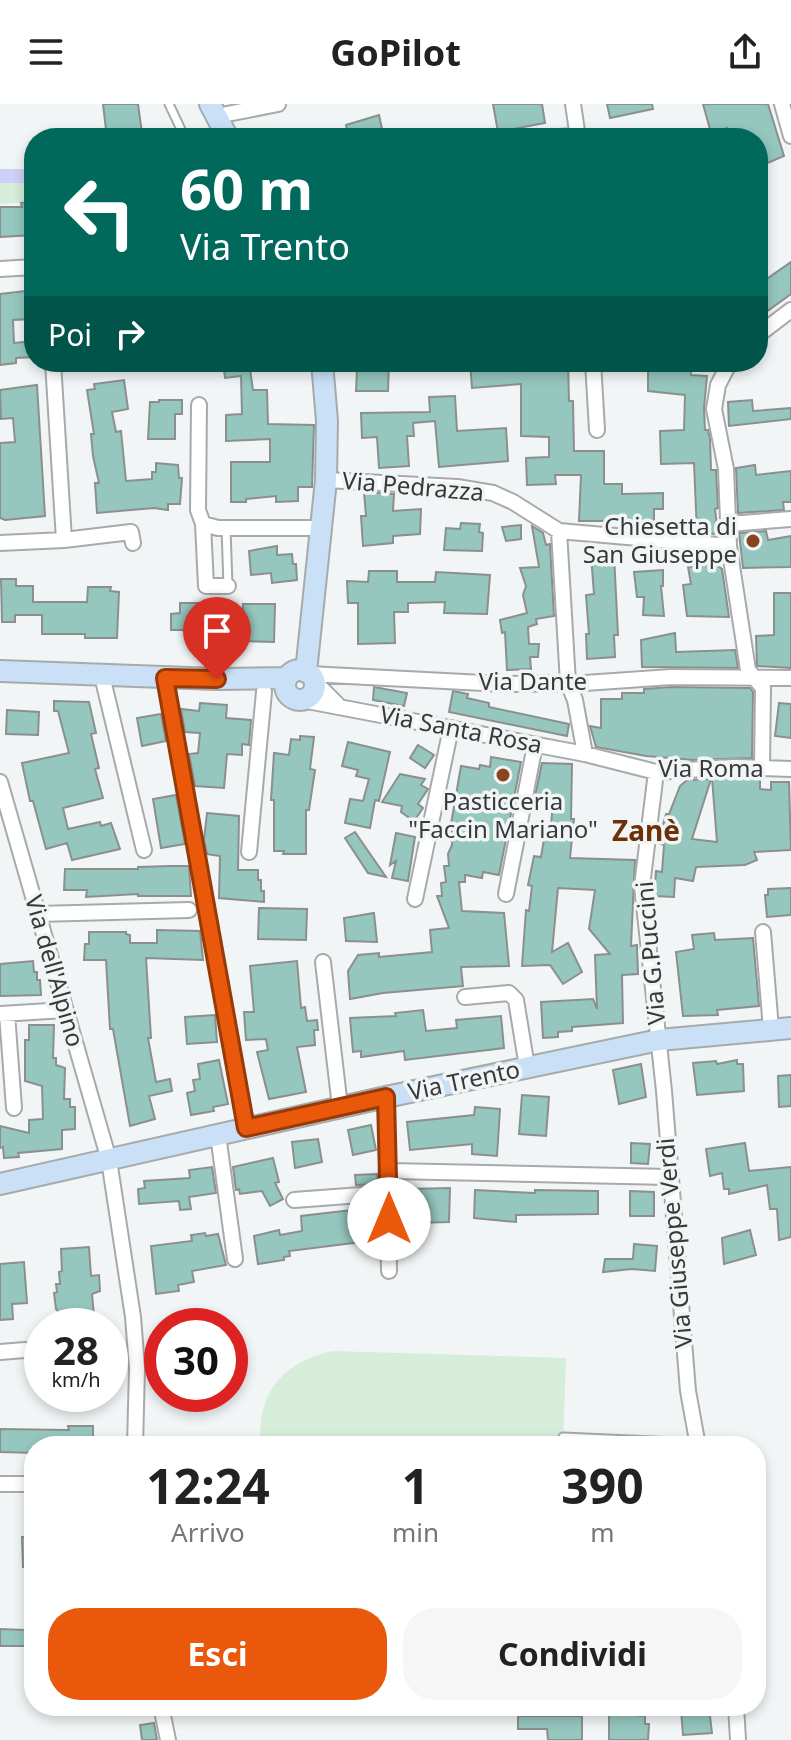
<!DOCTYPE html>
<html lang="it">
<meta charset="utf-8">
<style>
:root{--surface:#fff;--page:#f6f6f6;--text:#222;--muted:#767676;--accent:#ea580c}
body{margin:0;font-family:"Noto Sans",sans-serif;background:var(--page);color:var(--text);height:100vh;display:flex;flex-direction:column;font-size:30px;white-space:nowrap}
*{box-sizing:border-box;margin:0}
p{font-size:26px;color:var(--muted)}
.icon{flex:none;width:44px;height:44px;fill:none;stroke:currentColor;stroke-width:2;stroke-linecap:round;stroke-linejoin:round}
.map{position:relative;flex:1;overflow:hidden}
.side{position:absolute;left:24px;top:1332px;width:742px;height:280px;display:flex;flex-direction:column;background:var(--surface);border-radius:32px;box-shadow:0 4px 12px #0003}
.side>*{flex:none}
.top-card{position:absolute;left:24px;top:24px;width:744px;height:244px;border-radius:32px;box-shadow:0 4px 12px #0003;background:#00695c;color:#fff;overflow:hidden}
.speed{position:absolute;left:24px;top:1204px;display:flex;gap:16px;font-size:40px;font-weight:700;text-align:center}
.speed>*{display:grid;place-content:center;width:104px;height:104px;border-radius:50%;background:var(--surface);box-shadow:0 4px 12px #0003;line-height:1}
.speed small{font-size:20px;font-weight:400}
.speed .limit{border:12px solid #d22;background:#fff;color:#111}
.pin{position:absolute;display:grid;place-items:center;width:68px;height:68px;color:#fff;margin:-82px -34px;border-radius:50% 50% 50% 0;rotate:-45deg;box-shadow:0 0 8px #0007}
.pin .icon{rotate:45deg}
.me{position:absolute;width:88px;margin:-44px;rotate:0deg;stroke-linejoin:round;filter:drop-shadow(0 0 6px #0008)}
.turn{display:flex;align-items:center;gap:28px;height:168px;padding:0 24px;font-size:36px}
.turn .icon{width:104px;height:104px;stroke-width:2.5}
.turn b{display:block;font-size:56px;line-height:68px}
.then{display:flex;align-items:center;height:76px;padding:0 24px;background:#0003;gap:16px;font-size:30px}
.eta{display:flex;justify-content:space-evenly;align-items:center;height:136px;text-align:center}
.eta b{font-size:48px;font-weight:700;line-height:56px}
.primary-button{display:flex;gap:16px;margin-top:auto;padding:16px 24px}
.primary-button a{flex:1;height:92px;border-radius:32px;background:var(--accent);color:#fff;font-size:32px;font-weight:700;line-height:92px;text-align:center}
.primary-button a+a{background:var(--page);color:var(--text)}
header{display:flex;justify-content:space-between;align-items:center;height:104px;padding:0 24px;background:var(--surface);font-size:36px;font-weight:700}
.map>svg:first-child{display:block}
.green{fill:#d6edd9}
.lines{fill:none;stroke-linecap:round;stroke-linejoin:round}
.canal{stroke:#cfd0f7;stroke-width:14}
.building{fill:#95c7bf;stroke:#8b8f8e;stroke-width:2}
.lane-casing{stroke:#a7aaab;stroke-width:11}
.street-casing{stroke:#a7aaab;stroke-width:18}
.secondary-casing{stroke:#a7aaab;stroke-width:24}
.lane{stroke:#fff;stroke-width:7}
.street{stroke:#fff;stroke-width:14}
.secondary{stroke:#c9e0f7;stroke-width:20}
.route-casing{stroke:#983908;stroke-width:20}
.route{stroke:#ea580c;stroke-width:14}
.poi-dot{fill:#8b451e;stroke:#f1f5f6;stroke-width:3}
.labels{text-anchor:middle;stroke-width:7;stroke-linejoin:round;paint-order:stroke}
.street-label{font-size:24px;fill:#383a3a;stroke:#f1f5f6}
.poi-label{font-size:24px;fill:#383a3a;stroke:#f1f5f6;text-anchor:end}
.quarter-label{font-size:28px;font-weight:bold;fill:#6e3009;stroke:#f1f5f6}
</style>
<header><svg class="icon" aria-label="menu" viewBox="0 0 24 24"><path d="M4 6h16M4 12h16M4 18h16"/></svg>GoPilot<svg class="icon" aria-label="share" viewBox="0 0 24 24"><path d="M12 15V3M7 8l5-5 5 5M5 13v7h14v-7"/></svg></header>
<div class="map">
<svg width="791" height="1636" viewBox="0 0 791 1636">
<rect width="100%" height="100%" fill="#f1f5f6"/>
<!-- green -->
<path class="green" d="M0,75H34V98L0,100Z
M332,1247L566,1254L563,1342H261C256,1290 281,1259 332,1247Z"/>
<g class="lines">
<!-- canal -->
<path class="canal" d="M542,34L571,29
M0,72H34"/>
</g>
<!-- building -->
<path class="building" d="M103,0H138L142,29L107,34Z
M493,0H542L545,19L498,28Z
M607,0H652L653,5L610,14Z
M703,0H768L784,52L758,63V34H729L727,24L711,29Z
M379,11L384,34H349L346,21Z
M34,98V131L0,133V103H22L21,99Z
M791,158V190L758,214V181Z
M33,186L34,200H31L33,215L13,216L14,239L34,237V253L16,254V259L0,261V190Z
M223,258H249L253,286H267L268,320L314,321L312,383H298V397L276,398V392L246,395V398H231V358H270V335L226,337V311L242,310L241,272L225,274Z
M362,258H389L388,287H356L357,266H362Z
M470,258H568L569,297H573L574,347H604V380H622V390L663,389V405H654V421L628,422L626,412L612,413V417H579L581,371H555L556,380L527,381L526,354L549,353V333L521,332V280L472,284Z
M648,258H690L691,271L707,272L704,304L705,326H708L710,335L711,366H716L718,404L715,405L718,430L697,429L694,359L661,360L660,327L684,326L685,291L648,287Z
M124,276L128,305L112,308L116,328L121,327L126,377L152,375V368H156V359L178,361L179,374H182L180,400H168V406L154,404L97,409L95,379H99L93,352L91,330H94L87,286L95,285L94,280Z
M37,281L45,412L5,416L0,414V339L15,338L13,314L1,315L0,286Z
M455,292L457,327L506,324L508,357L439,363L435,317L413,319L414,332H407L409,362L379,364L377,333L362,334L361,309L430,308L429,293Z
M159,296H182V310H175V335H148L150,298H159Z
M752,296L753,307L791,304V315L729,322L728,298Z
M755,361L756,371L791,367V398H783L784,406L738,409L736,364Z
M364,388L394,390L393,407L421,405L420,430L393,432V439L363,442L361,412H366Z
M461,419L480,420L479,428L483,429L482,447L444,446L446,424L460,425Z
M521,421V435L506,437L502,423Z
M532,422L543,429L546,441L550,440L554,512L536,515L537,520L528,523L529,540H539L538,553H530L531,565L507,566L505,528L502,529L500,516L527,509L523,491L526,482L520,464L539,463Z
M766,427L768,436L791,432V463L743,464L739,429Z
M277,442V451L292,450L293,460H296L297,476L272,479L271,469L251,471L249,447Z
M614,451L618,531H614L615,553L587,555L586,530H589L586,491L594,490L591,452Z
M707,461H717L722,465L729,513L687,512L683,481L691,480L688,463Z
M663,466V482H661L664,512L643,511L644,493H637L634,468Z
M369,467H397V478H435L436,468L490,471L487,510L444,509L445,498L408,499V508H394L395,539L358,540V499H348L347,477L368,478Z
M1,475H16V482H33V498H87L88,483H111L110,487L119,488L117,534H85V530H42V511H15V518H2Z
M774,489H791V564L757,562L756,532L774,531Z
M180,499H204V506H218L219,527H212V536H196V528L189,526H171V510L180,509Z
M243,500H275L274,538L242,537Z
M675,529L676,548L735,546L738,564L642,563L641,536Z
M374,583L407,589L404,602L373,596Z
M671,583L750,584L753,588L752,654L693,656L646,652L596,643L590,622L601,624V595H622V589H644V585Z
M453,587L468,590L467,594L489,599V603L569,620L567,632L449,608Z
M54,597L89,598L96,629L91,630L99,664L95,665L103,694L63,704L68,725L100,718L101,722L111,719L120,745L72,756L67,739L46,745L33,697H30L22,659L69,649L58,607H54Z
M200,599L227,601L226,614L251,616L249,641L242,640V651L227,650L224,684L195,682L189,650L198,649L200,629L185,628L181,605L199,607Z
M779,599L791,600V634L775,632Z
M7,606L39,608L38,631L6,630Z
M161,610L166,637L142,642L137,614Z
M300,632L314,633L310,665L315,666L309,706H306V750H283L284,747H274V696H271L274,649L289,651L291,635L300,636Z
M348,638L390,648L379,697L375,696L370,724L345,719L350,695L363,697L369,675L356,672L358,666L342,662Z
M418,641L434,651L425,664L410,654Z
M491,653L521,658L499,771L483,768L482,774L465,771V778H459L462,807L504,809L509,862L461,863L463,882L383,889L350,895L348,867L358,851L379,849V853L432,848L430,826L449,824L437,792H442L441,779L446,778L444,762H449L448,750L452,741L451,720L461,662L479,665L480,661L490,663Z
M542,659L572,660L571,715H574L570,754L635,756L631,842L637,841L638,870L622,871L623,919L572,923V927L558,928V933L543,934L541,898L593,895L597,905L595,851L610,850L589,825L595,786L558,784L552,848L568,839L582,868L563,880L550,861L522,862L526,806L529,807L532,782L528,781L534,752L541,753L545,729L550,730L553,700L534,697Z
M400,670L425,675L421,681L428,685L418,700L423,704L414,717L401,708L402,702L382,698Z
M735,673L760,674V685L771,686V678H789L791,746L754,748L757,756L745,761L696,763L693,777L675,774L674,793L654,792L656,767L662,768L664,741L658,739L666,710H669L680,682L687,676L711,675L692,735L717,738L712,674Z
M176,691L185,740L161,744L153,695Z
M207,709L239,712L238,766H258V776H261V787H264V798L219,794L220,752L207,750L204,736Z
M355,728L386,773L368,769L345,734Z
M396,729L415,733L408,777L392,774L396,757L390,761Z
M170,762H189L191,792H138V790L86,793L87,786H64L65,765H138V763Z
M791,784V811L767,813L765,791H768V785Z
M259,804L307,805L306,836L258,835Z
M374,809L377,838L346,837L344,814Z
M157,826L200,827L203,856L146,854L151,934H148L156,978L170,975L172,987L149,992L155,1015L130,1022L113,925H110L106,856H84L85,840H89V828H126V830L130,831V839H157Z
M714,829L715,836L753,834L759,902L717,906L718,911L683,912L676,848L694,845L692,831Z
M33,857L34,868H37V876H40L41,891L0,892V860Z
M297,857L301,904L305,903L307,917L317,916L318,926H314L315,941L297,943L306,988L269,995L257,948L268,946L266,935L246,936L244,908H254L250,862Z
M423,906L426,927L457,924L456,916L501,912L504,944L405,956L404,947L361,953V947L353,948L350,914L396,912L395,909Z
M215,911L217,938L187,940L185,913Z
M29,921H54L53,954H56V961L65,964L64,995H70V1003H75V1025L62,1026V1045L18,1049L19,1053L4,1054L3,1043L0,1044V1022L29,1029V1016L43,1015L42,982L25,977V936H29Z
M219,956L228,1000L213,1003L214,1007L191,1011L187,989L195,987L193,976L200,975L198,960Z
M737,956V960H743L744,987L697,991L693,959L716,957L717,960Z
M641,960L646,993L619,1000L613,966Z
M791,971V1002L779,1003L778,972Z
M522,991L549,993L546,1032L519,1030Z
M475,1003L500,1005L497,1052L472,1050V1040L410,1046L407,1018L474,1011Z
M371,1021L376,1046L353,1051L348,1026Z
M318,1035L322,1058L295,1064L292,1038Z
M631,1039L650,1040L648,1060L631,1059Z
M745,1039L749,1067L791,1063V1133L779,1136L777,1105H770L767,1081L729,1090V1085H724L722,1069L710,1072L706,1045Z
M273,1054L279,1078L275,1079L283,1095L270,1102L262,1087L240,1090L239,1085L236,1086L233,1063Z
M212,1063L216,1089L189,1093L191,1105L180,1106L179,1097L139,1100L138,1085L145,1084L144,1077L190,1074L189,1066Z
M377,1070L378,1080L356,1081L355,1071Z
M450,1084L449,1118L413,1119L410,1085Z
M475,1086L535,1089V1086L598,1087V1110L516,1111V1118L474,1114Z
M630,1087L654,1088V1112H630Z
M360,1105L361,1138L289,1147L290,1152L284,1153V1156L258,1160L254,1132L279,1126L280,1131L302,1127L301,1112Z
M750,1126L756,1151L724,1160L722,1134Z
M205,1129L206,1132L218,1130L226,1161L192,1167L194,1178L178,1181L179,1187L156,1190L151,1142L192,1137L191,1131Z
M634,1140L657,1142L655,1167L632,1165L603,1168L605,1155H633Z
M89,1143L91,1172L99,1171L100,1187L92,1190L94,1212H63L56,1205L54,1189L57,1188L56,1180H60L59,1168L62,1167L61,1145Z
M24,1158L27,1199L12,1200L13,1215L0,1216V1160Z
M68,1322H93V1342H34V1349L0,1348V1325L69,1326Z
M22,1433H34V1463H23Z
M0,1525L25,1526V1542H0Z
M709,1604L712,1629L683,1631L681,1606Z
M609,1609L645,1612V1620H649L648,1636H609Z
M518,1612H582V1636H548L547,1625H518Z
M154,1619L157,1636H142L140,1621Z"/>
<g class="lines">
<!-- lane casing -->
<g class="lane-casing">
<path id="lane" d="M169,0L185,34
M226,424L228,482
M563,1333L697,1339"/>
</g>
<!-- street casing -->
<g class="street-casing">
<path id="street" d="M573,0L578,34
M782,0L791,32
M217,12L278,0
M0,165L34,163
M758,231L791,206
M53,258L64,436
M593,258L597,326
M730,258L718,281L714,305L726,365L729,442L748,566L763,584L762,664
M199,301L198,406L203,420L218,424H321
M326,376L457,383L493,389L513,398L559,427L729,442
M203,420L206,482H228
M729,420L791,415
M559,427L568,579L575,596L585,650
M0,439L64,436L131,428L133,439
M309,570L503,580L585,579L671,573L791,574
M102,572L144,746
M165,574L246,1024
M314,577L338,601
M302,596L585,650L656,668L735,663L791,665
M656,668L642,782L664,987L688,1287L698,1342
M0,678L109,1056L133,1213L137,1264L135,1342
M249,748L264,588
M506,790L535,641
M415,795L451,624
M37,810L189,806
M763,828L771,925
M323,858L340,1003
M465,893L509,889L516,896L527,963
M1,910L65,906
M7,910L14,1004
M386,993L389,1167
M218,1031L235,1155
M389,1067L669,1073
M294,1096L388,1089
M0,1248L25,1246
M0,1380H34
M161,1602L168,1636
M736,1602L738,1636"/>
</g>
<!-- secondary casing -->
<g class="secondary-casing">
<path id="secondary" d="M210,0L228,34
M285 581a15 15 0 1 1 30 0a15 15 0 1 1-30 0Z
M0,567L217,575L287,574
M306,568L326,376L327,317L322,258
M0,1080L386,993L659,936L791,924"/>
</g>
<!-- lane -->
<use href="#lane" class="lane"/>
<!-- street -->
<use href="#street" class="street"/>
<!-- secondary -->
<use href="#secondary" class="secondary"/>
</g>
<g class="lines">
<!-- route casing -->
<g class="route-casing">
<path id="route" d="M217,575L165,574L246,1024L386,993L389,1115"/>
</g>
<!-- route -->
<use href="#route" class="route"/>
</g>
<!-- markers -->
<g class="poi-dot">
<circle cx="753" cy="437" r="8"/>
<circle cx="503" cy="671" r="8"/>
</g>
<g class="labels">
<!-- street labels -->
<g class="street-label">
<text transform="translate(413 383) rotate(5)" y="8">Via Pedrazza</text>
<text x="533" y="586">Via Dante</text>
<text transform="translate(461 626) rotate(11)" y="8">Via Santa Rosa</text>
<text x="711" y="673">Via Roma</text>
<text transform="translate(651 849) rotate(-95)" y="8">Via G.Puccini</text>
<text transform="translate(54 867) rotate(74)" y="8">Via dell'Alpino</text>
<text transform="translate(464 977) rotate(-12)" y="8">Via Trento</text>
<text transform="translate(675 1139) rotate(-95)" y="8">Via Giuseppe Verdi</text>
</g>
<!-- poi labels -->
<g class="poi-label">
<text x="737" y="431">Chiesetta di<tspan x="737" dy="28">San Giuseppe</tspan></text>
<text x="503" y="706" text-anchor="middle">Pasticceria<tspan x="503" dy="28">"Faccin Mariano"</tspan></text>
</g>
<!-- quarter labels -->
<g class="quarter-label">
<text x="646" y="737">Zanè</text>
</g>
</g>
</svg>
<div class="speed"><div>28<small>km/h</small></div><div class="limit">30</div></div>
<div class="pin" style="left:217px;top:575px;background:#d93025"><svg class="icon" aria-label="arrive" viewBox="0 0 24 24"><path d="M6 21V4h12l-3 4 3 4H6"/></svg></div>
<svg class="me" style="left:389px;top:1115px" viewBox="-20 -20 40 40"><circle r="19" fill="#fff"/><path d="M0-13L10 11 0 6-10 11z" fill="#ea580c"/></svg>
<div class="top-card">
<div class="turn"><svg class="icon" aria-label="left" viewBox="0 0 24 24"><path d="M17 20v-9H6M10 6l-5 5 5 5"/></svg><div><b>60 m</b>Via Trento</div></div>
<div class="then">Poi<svg class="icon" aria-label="right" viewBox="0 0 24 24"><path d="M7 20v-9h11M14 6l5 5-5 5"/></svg></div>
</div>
<section class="side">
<div class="eta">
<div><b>12:24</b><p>Arrivo</p></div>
<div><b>1</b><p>min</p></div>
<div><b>390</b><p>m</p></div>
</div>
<div class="primary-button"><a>Esci</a><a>Condividi</a></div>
</section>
</div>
